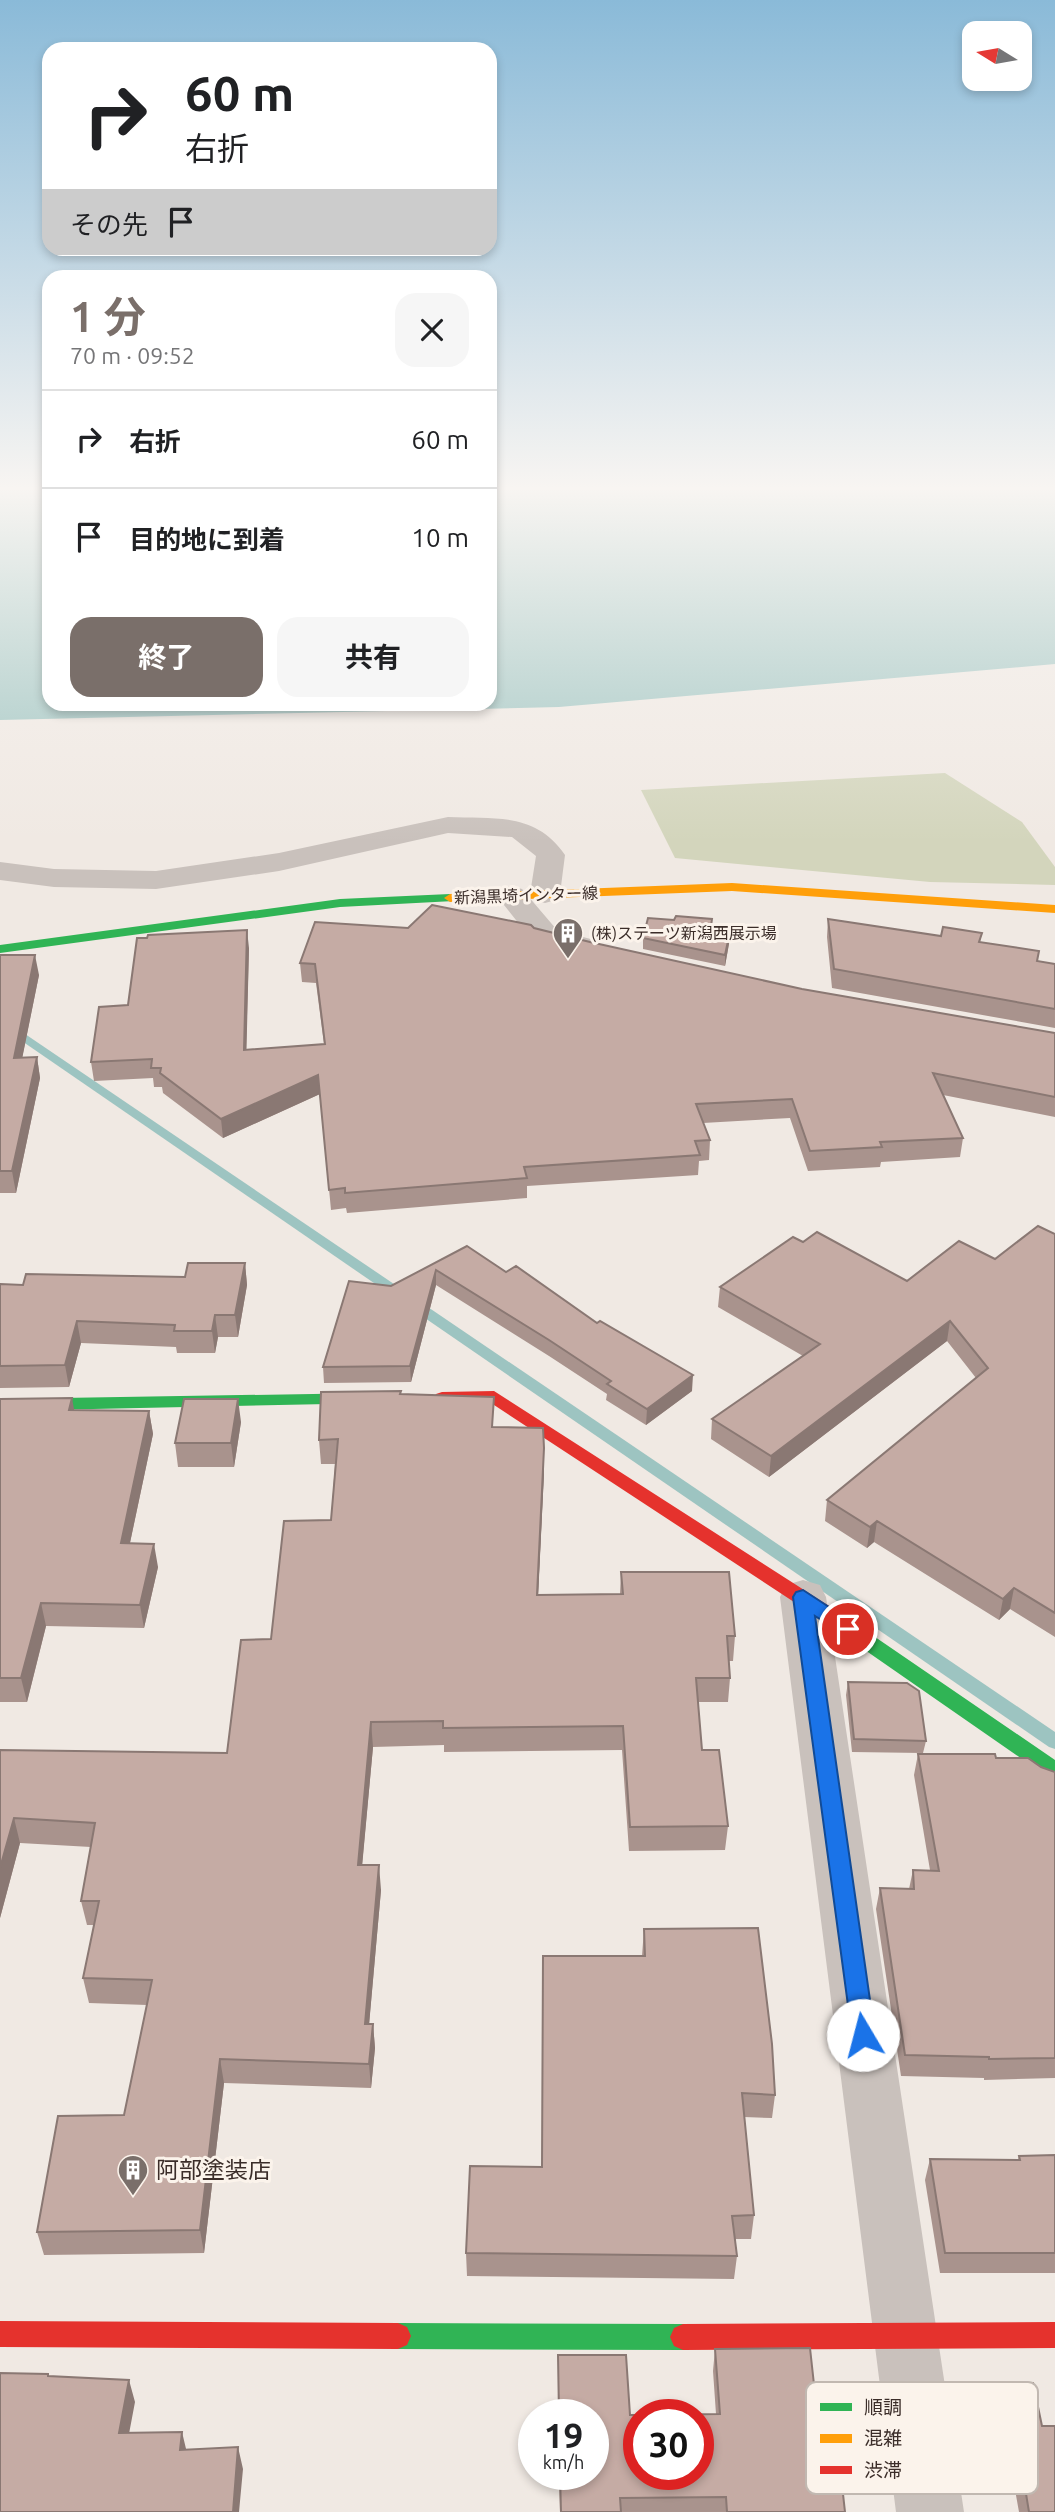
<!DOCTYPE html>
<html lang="ja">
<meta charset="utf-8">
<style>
:root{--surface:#fff;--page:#f6f6f6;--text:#202124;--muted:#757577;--line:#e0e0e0;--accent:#7a6f6a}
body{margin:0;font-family:Ubuntu,"Noto Sans JP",sans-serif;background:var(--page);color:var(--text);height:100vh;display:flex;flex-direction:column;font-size:26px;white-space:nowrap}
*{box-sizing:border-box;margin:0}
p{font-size:23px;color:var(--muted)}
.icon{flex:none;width:38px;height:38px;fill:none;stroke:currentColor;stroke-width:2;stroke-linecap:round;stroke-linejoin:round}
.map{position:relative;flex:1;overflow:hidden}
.sheet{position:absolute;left:42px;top:270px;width:455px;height:441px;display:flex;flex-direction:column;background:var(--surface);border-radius:21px;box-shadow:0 4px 10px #0003}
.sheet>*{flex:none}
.top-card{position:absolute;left:42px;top:42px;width:455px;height:214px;border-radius:21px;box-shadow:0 4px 10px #0003;background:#fff;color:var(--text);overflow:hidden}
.needle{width:46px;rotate:281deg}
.buttons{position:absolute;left:962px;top:21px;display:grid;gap:14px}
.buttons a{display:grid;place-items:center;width:70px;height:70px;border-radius:14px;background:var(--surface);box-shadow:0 4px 10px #0003;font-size:35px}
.speed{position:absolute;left:518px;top:2399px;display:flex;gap:14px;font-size:35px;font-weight:700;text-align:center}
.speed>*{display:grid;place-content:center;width:91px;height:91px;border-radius:50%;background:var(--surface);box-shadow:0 4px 10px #0003;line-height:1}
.speed small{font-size:18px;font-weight:400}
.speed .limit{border:10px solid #d22;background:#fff;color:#111}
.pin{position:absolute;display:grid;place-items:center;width:60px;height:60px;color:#fff;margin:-30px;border:4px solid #fff;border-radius:50%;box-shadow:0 2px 7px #0007}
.me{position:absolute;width:77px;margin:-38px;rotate:352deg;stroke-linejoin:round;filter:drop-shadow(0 0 5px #0008)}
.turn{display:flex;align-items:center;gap:24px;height:147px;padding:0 28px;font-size:32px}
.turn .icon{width:91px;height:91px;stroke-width:2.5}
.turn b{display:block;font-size:49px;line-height:60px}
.then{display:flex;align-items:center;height:66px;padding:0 28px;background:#0003;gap:14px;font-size:26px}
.round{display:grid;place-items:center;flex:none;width:74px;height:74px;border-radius:21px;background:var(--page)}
.headline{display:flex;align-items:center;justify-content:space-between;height:119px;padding:0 28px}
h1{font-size:42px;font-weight:700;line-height:52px;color:var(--accent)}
.action{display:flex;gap:14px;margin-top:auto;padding:14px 28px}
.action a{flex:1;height:80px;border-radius:21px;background:var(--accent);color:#fff;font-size:28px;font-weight:700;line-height:80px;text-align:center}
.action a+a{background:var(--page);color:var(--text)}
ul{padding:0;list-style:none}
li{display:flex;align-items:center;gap:21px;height:98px;padding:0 28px;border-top:2px solid var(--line)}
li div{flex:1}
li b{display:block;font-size:26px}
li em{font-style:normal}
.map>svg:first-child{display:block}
.green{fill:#d3d5bc}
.water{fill:#9dc4c1}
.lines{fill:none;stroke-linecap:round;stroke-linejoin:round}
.stream{fill:#9dc4c1;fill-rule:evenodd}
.street{fill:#c9c1bc;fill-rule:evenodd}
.fast{fill:#30b455;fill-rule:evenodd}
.slow{fill:#ff9f0a;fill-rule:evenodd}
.jam{fill:#e5322d;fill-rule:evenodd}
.wall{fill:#a9938d}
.shaded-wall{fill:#8a7873}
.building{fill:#c5aba4;stroke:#8a7873;stroke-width:2;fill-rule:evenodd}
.route{fill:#1a73e8;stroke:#114b97;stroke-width:2}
.labels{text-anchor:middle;stroke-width:6;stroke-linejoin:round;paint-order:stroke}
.far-street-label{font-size:16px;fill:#3b2d29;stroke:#fbf3eb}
.far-poi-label{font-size:16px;fill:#3b2d29;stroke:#fbf3eb;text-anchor:start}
.near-poi-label{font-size:23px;fill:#3b2d29;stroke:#fbf3eb;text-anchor:start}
.key{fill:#fbf3eb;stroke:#c1b8b1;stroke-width:2}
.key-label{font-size:19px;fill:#3b2d29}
</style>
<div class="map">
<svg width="1055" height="2512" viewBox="0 0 1055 2512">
<rect width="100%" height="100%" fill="#f0e9e3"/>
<!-- green -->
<path class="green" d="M945,773L1022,822L1055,867V885L930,882L675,858L641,790Z"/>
<!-- water -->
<path class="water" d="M0,490H49V704H490V490H1055V664L559,707L0,720Z"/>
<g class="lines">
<!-- stream -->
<path class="stream" d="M0,1017L1055,1732V1749L1049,1747L0,1026Z"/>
<!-- street -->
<path class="street" d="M448,817C494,819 536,812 565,855L560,894L556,900L545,903L534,900L530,894L536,856L512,837L448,833L279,871L156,889L54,887L0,880V862L54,869L156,871L279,853Z
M511,886L522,889L557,930L598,941L603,948L598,955L587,957L535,944L496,895L500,889Z
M803,1580L820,1585L826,1597L964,2512H896L780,1597L786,1585Z"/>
<!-- fast -->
<path class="fast" d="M450,894L454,895V901L340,907L0,953V945L340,899Z
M372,1393L378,1395L381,1399L378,1403L0,1411V1399Z
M833,1611L840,1613L1055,1760V1779L1048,1777L826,1623L823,1618L826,1613Z
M398,2323L683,2324L692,2328L696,2337L692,2346L683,2350L398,2349L389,2345L385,2336L389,2327Z"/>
<!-- slow -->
<path class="slow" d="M732,883L1055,905V913L732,891L450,902L444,898L450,894Z"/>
<!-- jam -->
<path class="jam" d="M494,1391L840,1613L843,1618L840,1623L833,1625L826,1623L491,1403L442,1404L436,1402L433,1398L436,1394L442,1392Z
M0,2321L398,2323L407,2327L411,2336L407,2345L398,2349L0,2347Z
M1055,2322V2348L683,2350L674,2346L670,2337L674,2328L683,2324Z"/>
</g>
<!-- wall -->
<path class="wall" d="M712,919V926L730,938L725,966L643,949V938L674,920Z
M828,919L941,936L982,933L980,942L1038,961L1055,964V1028L832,988L827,937Z
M408,928H534L590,942L802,989L1055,1033V1117L943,1095L963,1138L960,1157L881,1162L880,1167L808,1171L790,1118L703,1123L710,1140L709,1160L699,1161L698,1175L527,1186V1198L347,1213L346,1208L331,1210L320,1094L223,1138L163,1093L162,1087H154L153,1078L94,1081L91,1062L128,1005L249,948L246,1050L324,1044L316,983L302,982L300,963Z
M0,955L39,975L22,1058L37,1057L40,1078L16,1193H0Z
M1055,1234V1637L1010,1609L999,1620L874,1542L867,1548L825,1521L827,1500L976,1378L947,1341L769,1477L711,1439L712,1419L803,1356L718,1307L720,1287L803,1242L907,1281L995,1259Z
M467,1246L506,1272L692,1391L646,1425L606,1400L607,1394L549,1356L436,1285L411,1382L324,1383L323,1367L391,1286Z
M245,1263L247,1285L238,1337H218L215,1353H177L176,1347L81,1343L69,1387L0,1388V1284L23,1285L185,1277Z
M401,1391V1394L494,1427L544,1473L538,1595L620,1594L621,1572L735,1636L733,1661H729L730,1678L728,1702H698L702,1750L728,1826L725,1850L629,1851L622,1750L444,1752V1745L373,1747L362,1865L381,1890L369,2024H373L375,2048L371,2088L224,2083L204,2253L44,2255L37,2232L124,2115L147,2005L89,2003L83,1978L94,1925H87L81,1901L91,1847L20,1843L0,1918V1750L227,1753L271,1639L331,1520L335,1464H321L319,1440Z
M0,1399L74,1410L149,1411L153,1434L130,1543L158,1567L144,1628L46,1626L27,1702H0Z
M241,1422L234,1467H178L175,1443Z
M848,1682L926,1741L923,1753L852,1752L846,1695Z
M918,1754L996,1758L1041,1767L1055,1772V2078L984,2080V2078L901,2076L876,1909L880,1888L909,1889L913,1870H930L914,1775Z
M644,1929L775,2095L772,2118L744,2117L754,2215L751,2239H735L737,2256L734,2279L467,2276L466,2253L542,2167L642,1956Z
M1055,2155V2273H940L925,2180L930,2159L1018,2160L1019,2156Z
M715,2349L826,2494L845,2512H560L559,2474H593V2415H558V2355L630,2415L716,2414L713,2371Z
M963,2386L1042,2426L1055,2512H1019L1014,2484L973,2486L957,2406Z"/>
<!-- shaded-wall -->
<path class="shaded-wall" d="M731,927L730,938L725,966V955Z
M247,930L249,948L246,1069L244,1050Z
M35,955L39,975L18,1079L14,1058Z
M37,1057L40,1078L16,1193L12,1171Z
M318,1075L320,1094L223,1138L221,1119Z
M245,1263L247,1285L238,1337L235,1315Z
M436,1270V1285L411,1382L410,1366Z
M215,1315L218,1337L215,1353L212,1331Z
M77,1321L81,1343L69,1387L65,1365Z
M950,1321L947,1341L769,1477L771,1456Z
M693,1375L692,1391L646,1425L647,1409Z
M72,1398L76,1420L69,1410Z
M238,1399L241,1422L234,1467L231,1443Z
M149,1411L153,1434L125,1566L121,1543Z
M544,1448V1473L537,1619V1595Z
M877,1521L874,1542L867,1548L870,1527Z
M154,1544L158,1567L144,1628L140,1605Z
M1014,1588L1010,1609L999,1620L1003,1599Z
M41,1603L46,1626L27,1702L21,1678Z
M371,1722L373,1747L360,1889L358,1865Z
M14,1818L20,1843L0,1918V1868Z
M379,1865L381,1890L367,2048L365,2024Z
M373,2024L375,2048L371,2088L369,2064Z
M220,2059L224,2083L204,2253L200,2230Z
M129,2380L135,2402L125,2455L119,2433Z
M182,2432L187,2453L180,2450Z
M238,2447L243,2469L239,2512H233Z"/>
<!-- building -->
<path class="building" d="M432,905L531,925L534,928L590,942L802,989L1055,1033V1097L933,1073L963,1138L880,1142L882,1147L810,1151L792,1099L696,1104L710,1140L695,1141L700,1155L524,1167L527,1178L345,1193V1188L329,1190L318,1075L221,1119L160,1073L161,1068H151L152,1059L91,1062L99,1007L128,1005L137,938H147L148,935L247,930L244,1050L325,1044L315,964L300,963L315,922L408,928Z
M676,916L712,919L711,926L731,927L725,955L643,938L648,918L674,920Z
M828,919L941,936L943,927L982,933L979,942L1039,951L1037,961L1055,964V1009L834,969Z
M0,955H35L14,1058L37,1057L12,1171H0Z
M1038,1226L1055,1234V1613L1014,1588L1003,1599L877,1521L870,1527L827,1500L988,1368L950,1321L771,1456L712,1419L820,1344L720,1287L793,1237L803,1242L817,1232L907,1281L959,1241L995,1259Z
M467,1246L506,1272L516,1266L597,1323L600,1321L693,1375L647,1409L607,1384L611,1381L549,1340L436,1270L410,1366L323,1367L349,1281L391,1286Z
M188,1263H245L235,1315H215L212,1331H174L175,1325L77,1321L65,1365L0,1366V1284L23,1285L26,1274L185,1277Z
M401,1391L400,1394L494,1397L492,1427L543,1428L544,1448L537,1595L623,1594L621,1572H729L735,1636H727L730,1678H696L702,1750H719L728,1826L630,1827L623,1726L443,1728V1721L371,1722L358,1865H379L365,2024H373L369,2064L220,2059L200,2230L37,2232L58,2116L124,2115L152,1980L83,1978L99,1901H81L95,1823L14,1818L0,1868V1750L227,1753L241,1640L271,1639L284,1521L331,1520L338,1439L319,1440L321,1392Z
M72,1398L69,1410L149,1411L121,1543L154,1544L140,1605L41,1603L21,1678H0V1399Z
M184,1399H238L231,1443H175Z
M848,1682L907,1683L919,1691L926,1741L854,1739Z
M918,1754H995L996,1758H1028L1041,1767L1055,1772V2058L989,2059V2057L905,2055L880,1888L914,1889L913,1870L939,1871Z
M758,1928L772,2044L775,2095L742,2093L754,2215L732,2216L737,2256L466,2253L470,2166L542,2167L543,1956H645L644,1929Z
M1055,2155V2253H945L930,2159L1020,2160L1019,2156Z
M810,2348L826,2494H843L845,2512H727L726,2497L620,2498L621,2512H561L560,2474H593V2415H559L558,2355H626L630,2415L720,2414L715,2349ZM639,2415H698V2474H639Z
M0,2373L48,2374V2376L129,2380L119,2433L182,2432L180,2450L238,2447L233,2512H0Z
M1033,2383L1042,2426H1055V2512H1029L1021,2463L980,2466L963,2386Z"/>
<!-- sky -->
<linearGradient id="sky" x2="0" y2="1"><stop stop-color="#8abad8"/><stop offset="0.58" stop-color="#f8f5f2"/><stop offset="1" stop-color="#f8f5f2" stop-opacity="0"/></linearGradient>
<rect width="1055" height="842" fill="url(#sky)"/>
<!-- route -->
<path class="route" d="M803,1590L855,1624L858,1629L855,1634L848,1637L815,1616L875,2035L872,2043L863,2046L855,2043L852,2035L793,1597L796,1592Z"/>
<!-- icons -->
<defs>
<g id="building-pin" transform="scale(1.575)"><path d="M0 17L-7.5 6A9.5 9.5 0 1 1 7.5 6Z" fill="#7a6f6a" stroke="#fbf3eb"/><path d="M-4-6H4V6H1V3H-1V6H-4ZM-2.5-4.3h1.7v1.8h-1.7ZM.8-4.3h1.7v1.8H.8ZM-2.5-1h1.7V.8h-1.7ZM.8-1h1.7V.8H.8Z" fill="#fff"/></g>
</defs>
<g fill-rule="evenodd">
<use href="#building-pin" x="568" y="933"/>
<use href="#building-pin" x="133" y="2170"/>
</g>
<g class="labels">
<!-- far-street labels -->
<g class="far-street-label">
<text transform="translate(526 895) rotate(-2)" y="6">新潟黒埼インター線</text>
</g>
<!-- far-poi labels -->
<g class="far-poi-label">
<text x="591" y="939">(株)ステーツ新潟西展示場</text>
</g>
<!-- near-poi labels -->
<g class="near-poi-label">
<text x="156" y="2178">阿部塗装店</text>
</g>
</g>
<!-- legend -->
<rect x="806" y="2382" width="232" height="112" rx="10" class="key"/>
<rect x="820" y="2403" width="32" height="8" fill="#30b455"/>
<rect x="820" y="2434" width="32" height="9" fill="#ff9f0a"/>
<rect x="820" y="2466" width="32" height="8" fill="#e5322d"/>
<g class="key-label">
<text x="864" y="2414">順調</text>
<text x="864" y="2445">混雑</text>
<text x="864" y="2477">渋滞</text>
</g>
</svg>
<div class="buttons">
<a><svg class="needle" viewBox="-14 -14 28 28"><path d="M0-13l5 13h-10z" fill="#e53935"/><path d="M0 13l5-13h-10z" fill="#757577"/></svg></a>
</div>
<div class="speed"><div>19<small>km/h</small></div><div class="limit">30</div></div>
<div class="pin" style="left:848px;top:1629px;background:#d93025"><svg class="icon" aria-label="arrive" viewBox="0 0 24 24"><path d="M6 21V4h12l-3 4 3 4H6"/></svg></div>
<svg class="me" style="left:863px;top:2035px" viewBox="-20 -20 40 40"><circle r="19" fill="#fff"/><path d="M0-13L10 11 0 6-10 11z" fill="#1a73e8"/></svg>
<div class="top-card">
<div class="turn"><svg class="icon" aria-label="right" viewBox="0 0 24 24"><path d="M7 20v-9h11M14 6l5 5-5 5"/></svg><div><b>60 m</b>右折</div></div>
<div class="then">その先<svg class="icon" aria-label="arrive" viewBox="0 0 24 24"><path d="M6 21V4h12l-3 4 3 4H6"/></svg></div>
</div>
<section class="sheet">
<div class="headline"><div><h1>1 分</h1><p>70 m · 09:52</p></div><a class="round"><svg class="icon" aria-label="close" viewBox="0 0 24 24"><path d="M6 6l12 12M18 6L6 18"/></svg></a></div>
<ul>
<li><svg class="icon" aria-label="right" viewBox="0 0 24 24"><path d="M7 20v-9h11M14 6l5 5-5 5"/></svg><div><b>右折</b></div><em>60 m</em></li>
<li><svg class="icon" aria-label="arrive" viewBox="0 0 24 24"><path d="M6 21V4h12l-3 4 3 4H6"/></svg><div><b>目的地に到着</b></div><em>10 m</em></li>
</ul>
<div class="action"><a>終了</a><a>共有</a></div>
</section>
</div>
